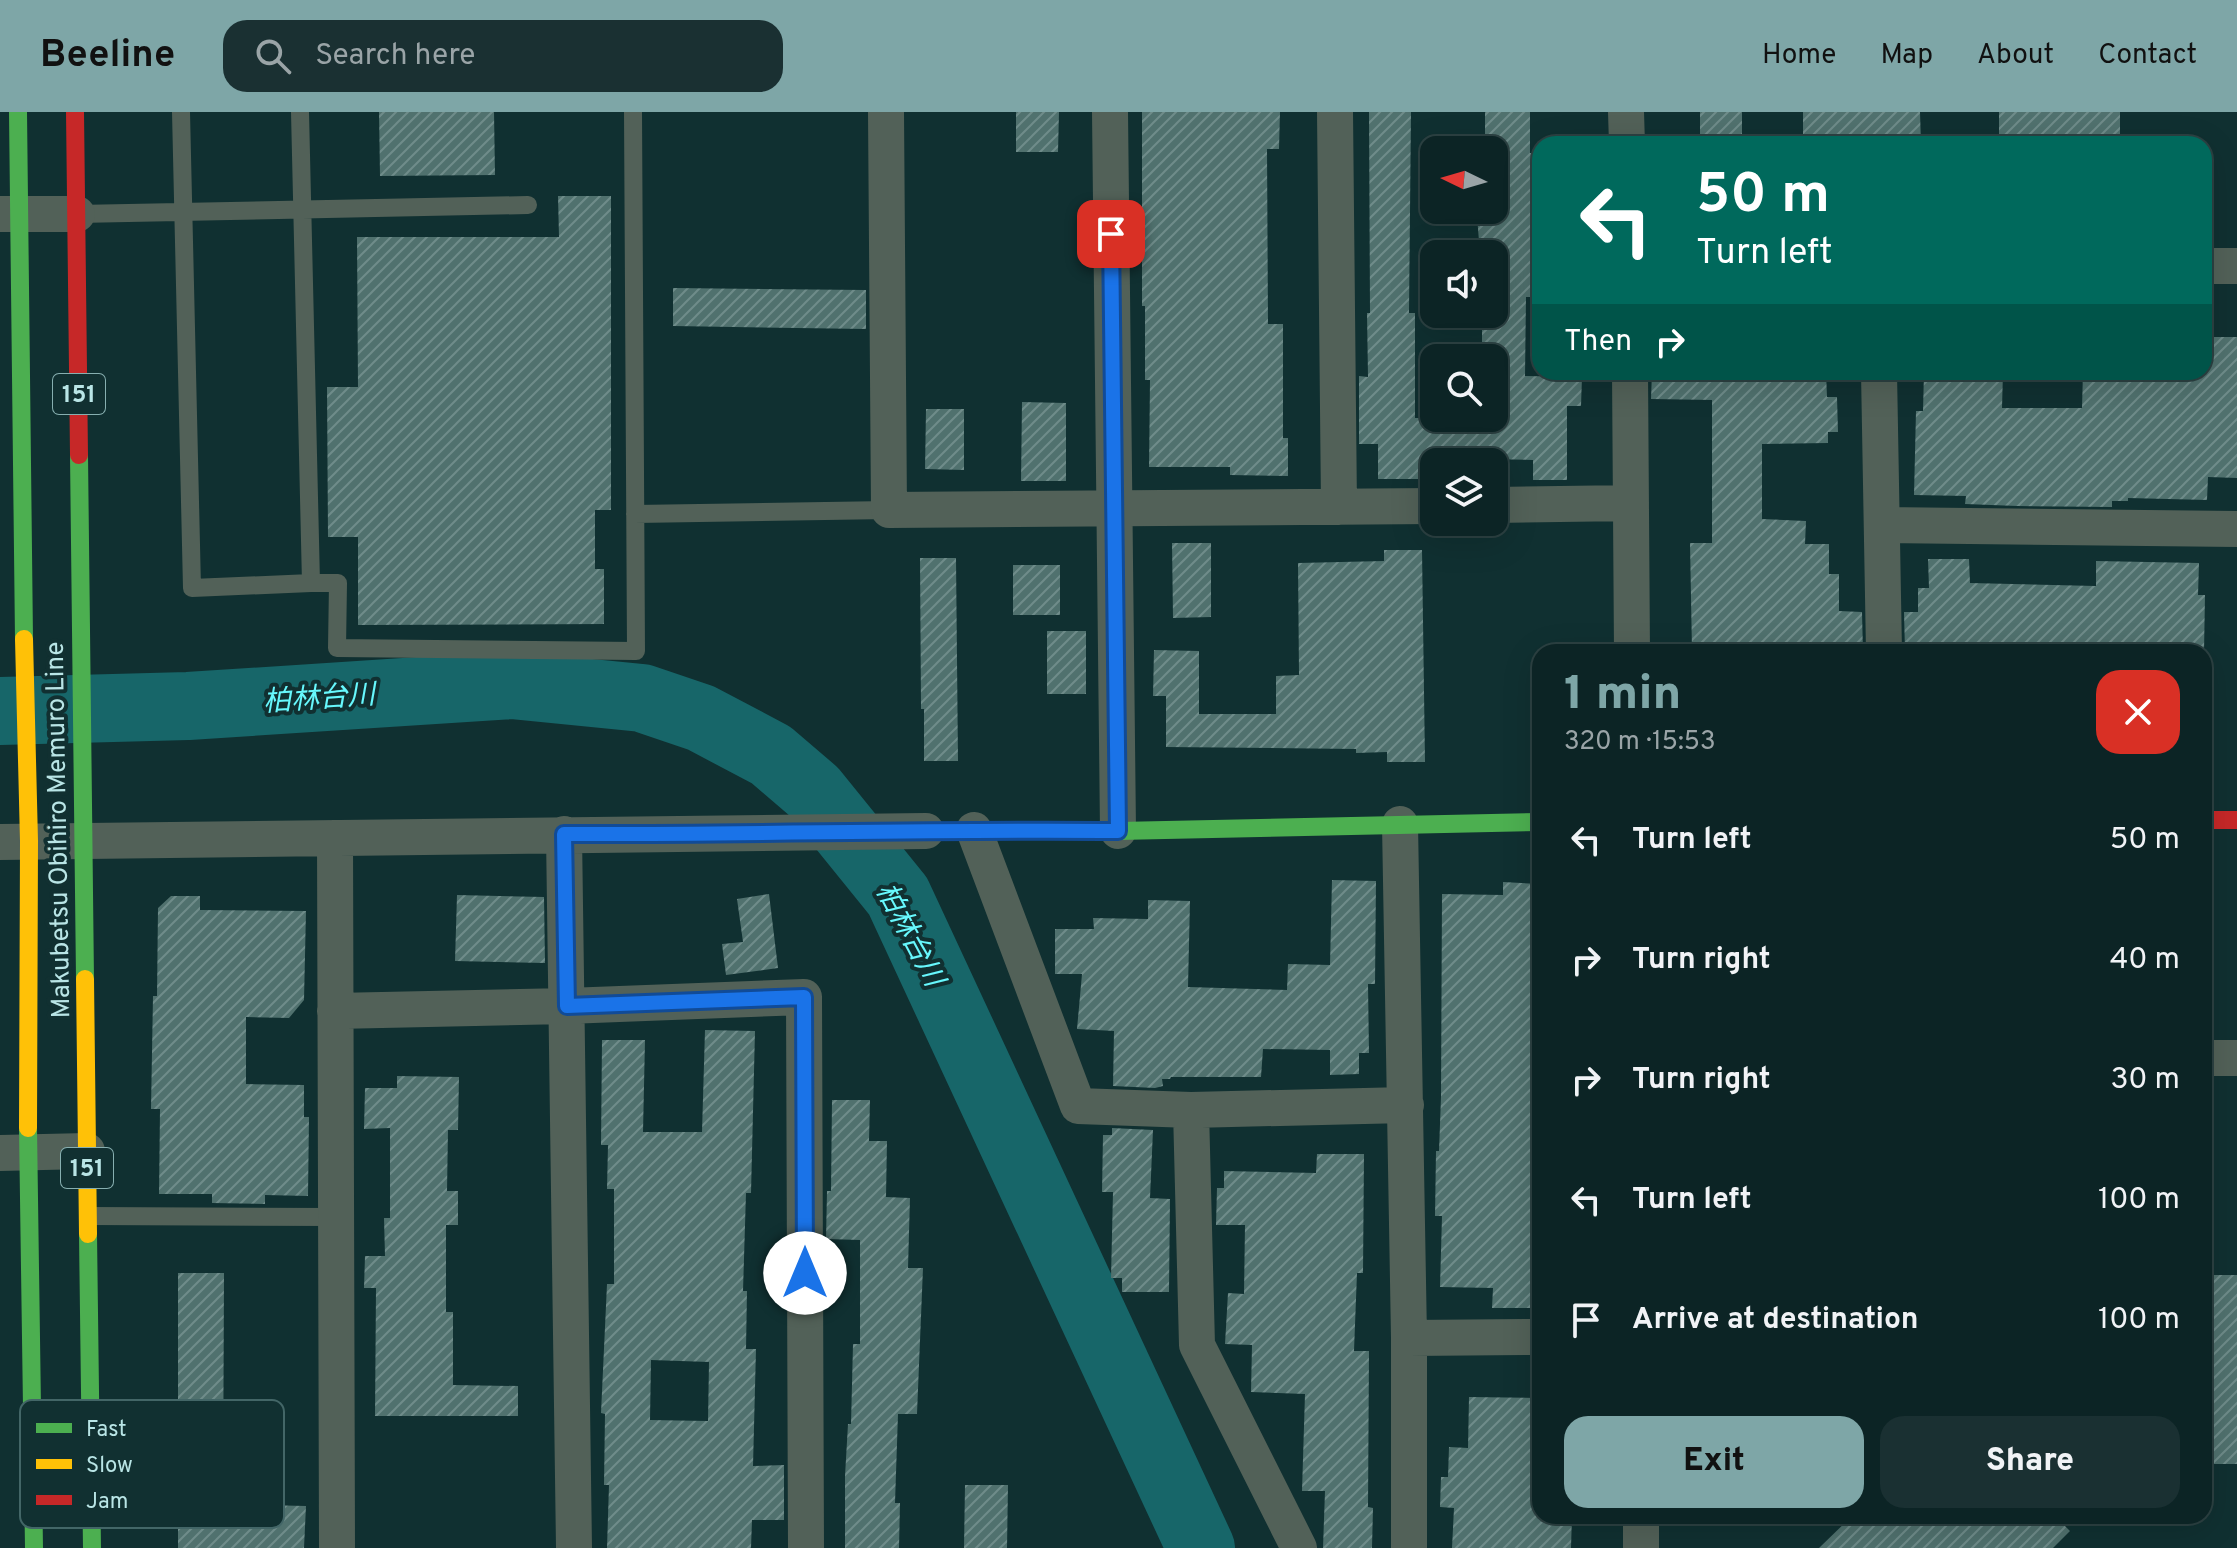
<!DOCTYPE html>
<meta charset="utf-8">
<style>
:root{--surface:#0c2425;--page:#1a3032;--text:#f1f3f6;--muted:#9aa4a7;--line:#2c4142;--accent:#7ea6a7}
body{margin:0;font-family:Overpass,"Noto Sans JP",sans-serif;background:var(--page);color:var(--text);height:100vh;display:flex;flex-direction:column;font-size:30px;white-space:nowrap}
*{box-sizing:border-box;margin:0}
p{font-size:26px;color:var(--muted)}
.icon{flex:none;width:44px;height:44px;fill:none;stroke:currentColor;stroke-width:2;stroke-linecap:round;stroke-linejoin:round}
.map{position:relative;flex:1;overflow:hidden}
.side{position:absolute;left:1532px;top:532px;width:680px;height:880px;display:flex;flex-direction:column;background:var(--surface);border-radius:24px;box-shadow:0 8px 32px #0002,0 0 0 2px var(--line)}
.side>*{flex:none}
.top-card{position:absolute;left:1532px;top:24px;width:680px;height:244px;border-radius:24px;box-shadow:0 8px 32px #0002,0 0 0 2px var(--line);background:#00695c;color:#fff;overflow:hidden}
.needle{width:52px;rotate:275deg}
.fabs{position:absolute;left:1420px;top:24px;display:grid;gap:16px}
.fabs a{display:grid;place-items:center;width:88px;height:88px;border-radius:16px;background:var(--surface);box-shadow:0 8px 32px #0002,0 0 0 2px var(--line);font-size:40px}
.pin{position:absolute;display:grid;place-items:center;width:68px;height:68px;color:#fff;margin:-34px;border-radius:16px;box-shadow:0 4px 12px #0006}
.me{position:absolute;width:88px;margin:-44px;rotate:0deg;stroke-linejoin:round;filter:drop-shadow(0 0 6px #0008)}
.turn{display:flex;align-items:center;gap:28px;height:168px;padding:0 32px;font-size:36px}
.turn .icon{width:104px;height:104px;stroke-width:2.5}
.turn b{display:block;font-size:56px;line-height:68px}
.then{display:flex;align-items:center;height:76px;padding:0 32px;background:#0003;gap:16px;font-size:30px}
.round{display:grid;place-items:center;flex:none;width:84px;height:84px;border-radius:24px;background:var(--page)}
.head{display:flex;align-items:center;justify-content:space-between;height:136px;padding:0 32px}
h1{font-size:48px;font-weight:800;line-height:60px;color:var(--accent)}
.action{display:flex;gap:16px;margin-top:auto;padding:16px 32px}
.action a{flex:1;height:92px;border-radius:24px;background:var(--accent);color:#111;font-size:32px;font-weight:800;line-height:92px;text-align:center}
.action a+a{background:var(--page);color:var(--text)}
ul{padding:0;list-style:none}
li{display:flex;align-items:center;gap:24px;height:120px;padding:0 32px}
li div{flex:1}
li b{display:block;font-size:30px}
li em{font-style:normal}
header{display:flex;align-items:center;gap:48px;box-sizing:border-box;height:112px;padding:0 40px;background:var(--accent);color:#111}
header strong{font-size:38px}
nav{display:flex;gap:44px;margin-inline-start:auto;font-size:28px}
.search{width:560px;height:72px;background:var(--page);display:flex;align-items:center;gap:20px;box-sizing:border-box;padding:0 28px;border-radius:24px;color:var(--muted);font-size:30px}
.map>svg:first-child{display:block}
.lines{fill:none;stroke-linecap:round;stroke-linejoin:round}
.river{stroke:#176669;stroke-width:68}
.building{fill:url(#building-hatch);fill-rule:evenodd}
.lane{stroke:#526158;stroke-width:18}
.street{stroke:#526158;stroke-width:36}
.fast{stroke:#4caf50;stroke-width:18}
.slow{stroke:#ffc107;stroke-width:18}
.jam{stroke:#c62828;stroke-width:18}
.route-casing{stroke:#114b97;stroke-width:20}
.route{stroke:#1a73e8;stroke-width:14}
.labels{text-anchor:middle;stroke-width:8;stroke-linejoin:round;paint-order:stroke}
.shield{fill:#113031;stroke:#87afb0;stroke-width:2}
.shield-label{font-size:24px;font-weight:bold;fill:#b9e5e6}
.street-label{font-size:26px;fill:#b9e5e6;stroke:#113031}
.water-label{font-size:28px;font-style:italic;fill:#67f8fd;stroke:#113031}
.key{fill:#113031;stroke:#436667;stroke-width:2}
.key-label{font-size:22px;fill:#b9e5e6}
</style>
<header>
<strong>Beeline</strong>
<div class="search"><svg class="icon" aria-label="search" viewBox="0 0 24 24"><circle cx="10" cy="10" r="6"/><path d="M15 15l6 6"/></svg>Search here</div>
<nav><a>Home</a><a>Map</a><a>About</a><a>Contact</a></nav>
</header>
<div class="map">
<svg width="2237" height="1436" viewBox="0 0 2237 1436">
<defs>
<pattern id="building-hatch" width="6" height="6" patternUnits="userSpaceOnUse" patternTransform="scale(2)"><rect width="6" height="6" fill="#50716e"/><path d="M-1 1l2-2M0 6l6-6M5 7l2-2" fill="none" stroke="#6f8c8a"/></pattern>
</defs>
<rect width="100%" height="100%" fill="#103031"/>
<g class="lines">
<!-- river -->
<path class="river" d="M0,599L188,594L511,573L642,586L701,606L771,643L813,679L898,784L1201,1436"/>
</g>
<!-- building -->
<path class="building" d="M379,0H494L495,63L380,64Z
M1016,0H1059L1058,40H1016Z
M1142,0H1280L1279,37H1267L1268,212H1283V326H1288V364L1230,363V355H1149L1150,268H1145V194H1142Z
M1369,0H1411L1409,201H1415V306H1494V246H1482V202H1494V142H1480L1477,104H1485V98H1494V38H1485V0H1530V41H1540V119H1535V146H1531L1530,185H1526L1525,264L1582,265L1581,294H1567V368H1533V348L1430,346V367H1378V332H1359V264L1368,265L1367,201H1370Z
M1700,0H1742V32H1700Z
M1803,0H1920L1921,32H1878V28L1803,29Z
M1999,0H2120V30L1999,32Z
M558,84H611V398H595V457H604V512L358,513V425H328L327,275H358L357,125H559Z
M673,176L866,178V217L673,214Z
M2204,225H2237V366L2208,365L2207,388L2128,386V389H2112V395L2017,394L1965,392L1966,384L1914,383L1916,299H1923L1924,260H2003L2002,296H2082L2083,260H2204Z
M1652,260H1826L1827,285H1837L1838,320H1828V331L1762,332V407L1806,409L1805,432H1829V462H1839V499L1862,500L1863,540H1692L1690,431H1712V288L1651,287Z
M1022,290L1066,291V369H1021Z
M926,297H964V358L925,357Z
M1172,431H1211V505L1173,506Z
M1384,438H1422L1425,650H1387V640L1356,641V637L1166,635V584H1153L1154,538L1199,539V602H1276V564L1299,563L1298,451L1384,449Z
M920,446H956L958,649H924V597H921Z
M1928,447H1969L1970,471L2096,474V449L2199,451L2198,483H2205L2204,540H1905L1904,500H1918V476H1929Z
M1013,453H1060V503H1013Z
M1047,519H1086V582H1047Z
M1332,768L1376,769L1375,872H1368L1369,941H1359V962L1330,963V938L1263,937L1261,965H1171L1170,967H1162L1163,974L1155,976L1113,974L1114,919L1077,917L1082,862H1055V817H1094L1093,806L1148,807V788L1190,789L1188,875L1287,878L1288,852L1330,853Z
M1503,770L1540,772V1196H1492L1493,1176L1440,1175L1442,1104H1435L1436,1039H1439L1441,985L1442,782L1503,783Z
M769,782L778,856L726,863L722,832L743,830L737,787Z
M457,783L544,785L545,851L455,849Z
M171,784H200V798L306,799L304,888L289,906L246,905V972L304,973V1005H309L308,1084L265,1083V1092L212,1091V1082H159L160,997H151L153,884H157L158,796Z
M705,918L755,919L751,1081H746L743,1179H747L746,1237H756L753,1354L784,1353V1408H752L751,1436H607L609,1373H604L605,1302L601,1301L607,1172H614V1077H607L608,1033H601L602,928H645L643,1020H702ZM651,1248L709,1250L708,1309L650,1308Z
M397,964L459,965L458,1018H448L447,1079H458V1113H446V1200H453V1273L518,1274V1304H375L376,1176H364L365,1144H385L384,1106H390V1016L364,1017L365,976H397Z
M832,988H870L869,1029H887L886,1085L910,1086L908,1156H923L917,1302H898L895,1391H900L899,1436H845V1364L848,1312H851L853,1232H860V1128L826,1127L827,1079H831Z
M1112,1016L1153,1018L1150,1086L1170,1087L1169,1180H1122V1166H1111L1113,1080H1102L1103,1023H1112Z
M1317,1042H1364L1363,1161H1357L1354,1239H1369L1368,1395L1373,1396L1372,1436H1323L1325,1379H1302L1305,1282L1251,1280L1252,1233L1225,1232L1228,1181L1244,1182L1245,1113H1216L1217,1076H1224V1059L1316,1061Z
M178,1161H224L223,1392L306,1394L304,1436H178Z
M2204,1163H2237V1352H2204Z
M1469,1285L1540,1286V1404H1572L1571,1436H1452L1454,1396L1440,1395L1441,1365H1448L1449,1335L1468,1336Z
M965,1373H1008L1007,1436H964Z
M1852,1404H2055L2070,1419L2053,1436H1819Z"/>
<g class="lines">
<!-- lane -->
<path class="lane" d="M181,0L192,476L311,471L300,0
M77,102L528,93
M635,402L889,398
M311,471H338L337,536L636,539L633,0
M88,1104L335,1105"/>
<!-- street -->
<path class="street" d="M886,0L889,398L1434,394
M1110,0L1118,719
M1335,0L1339,395
M1626,0L1627,32
M0,102H77
M2204,154H2237
M1630,260L1632,540
M1879,260L1884,540
M1494,393L1631,391
M1883,413L2237,417
M1400,712L1409,1226V1436
M974,718L1078,994L1191,998L1406,993
M564,722L574,1436
M335,726L337,1436
M0,730L926,719
M335,899L567,894L804,885L806,1436
M2204,946H2237
M1191,998L1197,1233L1299,1436
M0,1041L87,1039
M1409,1226L1540,1225
M1641,1404V1436"/>
<!-- fast -->
<path class="fast" d="M18,0L24,527
M79,343L85,867
M926,719H1118L1540,710
M28,1016L34,1436
M88,1122L92,1436"/>
<!-- slow -->
<path class="slow" d="M24,527L29,729L28,1016
M85,867L88,1122"/>
<!-- jam -->
<path class="jam" d="M75,0L79,343
M2204,708H2237"/>
</g>
<g class="lines">
<!-- route casing -->
<g class="route-casing">
<path id="route" d="M805,1161L804,885L567,894L564,722C749,723 933,717 1118,719L1111,122"/>
</g>
<!-- route -->
<use href="#route" class="route"/>
</g>
<g class="labels">
<!-- shield labels -->
<g class="shield">
<rect x="53" y="262" width="52" height="40" rx="6"/>
<rect x="61" y="1036" width="52" height="40" rx="6"/>
</g>
<g class="shield-label">
<text x="79" y="290">151</text>
<text x="87" y="1064">151</text>
</g>
<!-- street labels -->
<g class="street-label">
<text transform="translate(57 718) rotate(-91)" y="9">Makubetsu Obihiro Memuro Line</text>
</g>
<!-- water labels -->
<g class="water-label">
<text transform="translate(319 585) rotate(-4)" y="10">柏林台川</text>
<text transform="translate(911 822) rotate(62)" y="10">柏林台川</text>
</g>
</g>
<!-- legend -->
<rect x="20" y="1288" width="264" height="128" rx="12" class="key"/>
<rect x="36" y="1311" width="36" height="10" fill="#4caf50"/>
<rect x="36" y="1347" width="36" height="10" fill="#ffc107"/>
<rect x="36" y="1383" width="36" height="10" fill="#c62828"/>
<g class="key-label">
<text x="86" y="1324">Fast</text>
<text x="86" y="1360">Slow</text>
<text x="86" y="1396">Jam</text>
</g>
</svg>
<div class="fabs">
<a><svg class="needle" viewBox="-14 -14 28 28"><path d="M0-13l5 13h-10z" fill="#e53935"/><path d="M0 13l5-13h-10z" fill="#9aa4a7"/></svg></a>
<a><svg class="icon" aria-label="sound" viewBox="0 0 24 24"><path d="M4 9h4l5-4v14l-5-4H4zM17 9q2 3 0 6"/></svg></a>
<a><svg class="icon" aria-label="search" viewBox="0 0 24 24"><circle cx="10" cy="10" r="6"/><path d="M15 15l6 6"/></svg></a>
<a><svg class="icon" aria-label="layers" viewBox="0 0 24 24"><path d="M12 4l9 5-9 5-9-5zM3 14l9 5 9-5"/></svg></a>
</div>
<div class="pin" style="left:1111px;top:122px;background:#d93025"><svg class="icon" aria-label="arrive" viewBox="0 0 24 24"><path d="M6 21V4h12l-3 4 3 4H6"/></svg></div>
<svg class="me" style="left:805px;top:1161px" viewBox="-20 -20 40 40"><circle r="19" fill="#fff"/><path d="M0-13L10 11 0 6-10 11z" fill="#1a73e8"/></svg>
<div class="top-card">
<div class="turn"><svg class="icon" aria-label="left" viewBox="0 0 24 24"><path d="M17 20v-9H6M10 6l-5 5 5 5"/></svg><div><b>50 m</b>Turn left</div></div>
<div class="then">Then<svg class="icon" aria-label="right" viewBox="0 0 24 24"><path d="M7 20v-9h11M14 6l5 5-5 5"/></svg></div>
</div>
<section class="side">
<div class="head"><div><h1>1 min</h1><p>320 m · 15:53</p></div><a class="round" style="background:#d93025;color:#fff"><svg class="icon" aria-label="close" viewBox="0 0 24 24"><path d="M6 6l12 12M18 6L6 18"/></svg></a></div>
<ul>
<li><svg class="icon" aria-label="left" viewBox="0 0 24 24"><path d="M17 20v-9H6M10 6l-5 5 5 5"/></svg><div><b>Turn left</b></div><em>50 m</em></li>
<li><svg class="icon" aria-label="right" viewBox="0 0 24 24"><path d="M7 20v-9h11M14 6l5 5-5 5"/></svg><div><b>Turn right</b></div><em>40 m</em></li>
<li><svg class="icon" aria-label="right" viewBox="0 0 24 24"><path d="M7 20v-9h11M14 6l5 5-5 5"/></svg><div><b>Turn right</b></div><em>30 m</em></li>
<li><svg class="icon" aria-label="left" viewBox="0 0 24 24"><path d="M17 20v-9H6M10 6l-5 5 5 5"/></svg><div><b>Turn left</b></div><em>100 m</em></li>
<li><svg class="icon" aria-label="arrive" viewBox="0 0 24 24"><path d="M6 21V4h12l-3 4 3 4H6"/></svg><div><b>Arrive at destination</b></div><em>100 m</em></li>
</ul>
<div class="action"><a>Exit</a><a>Share</a></div>
</section>
</div>
